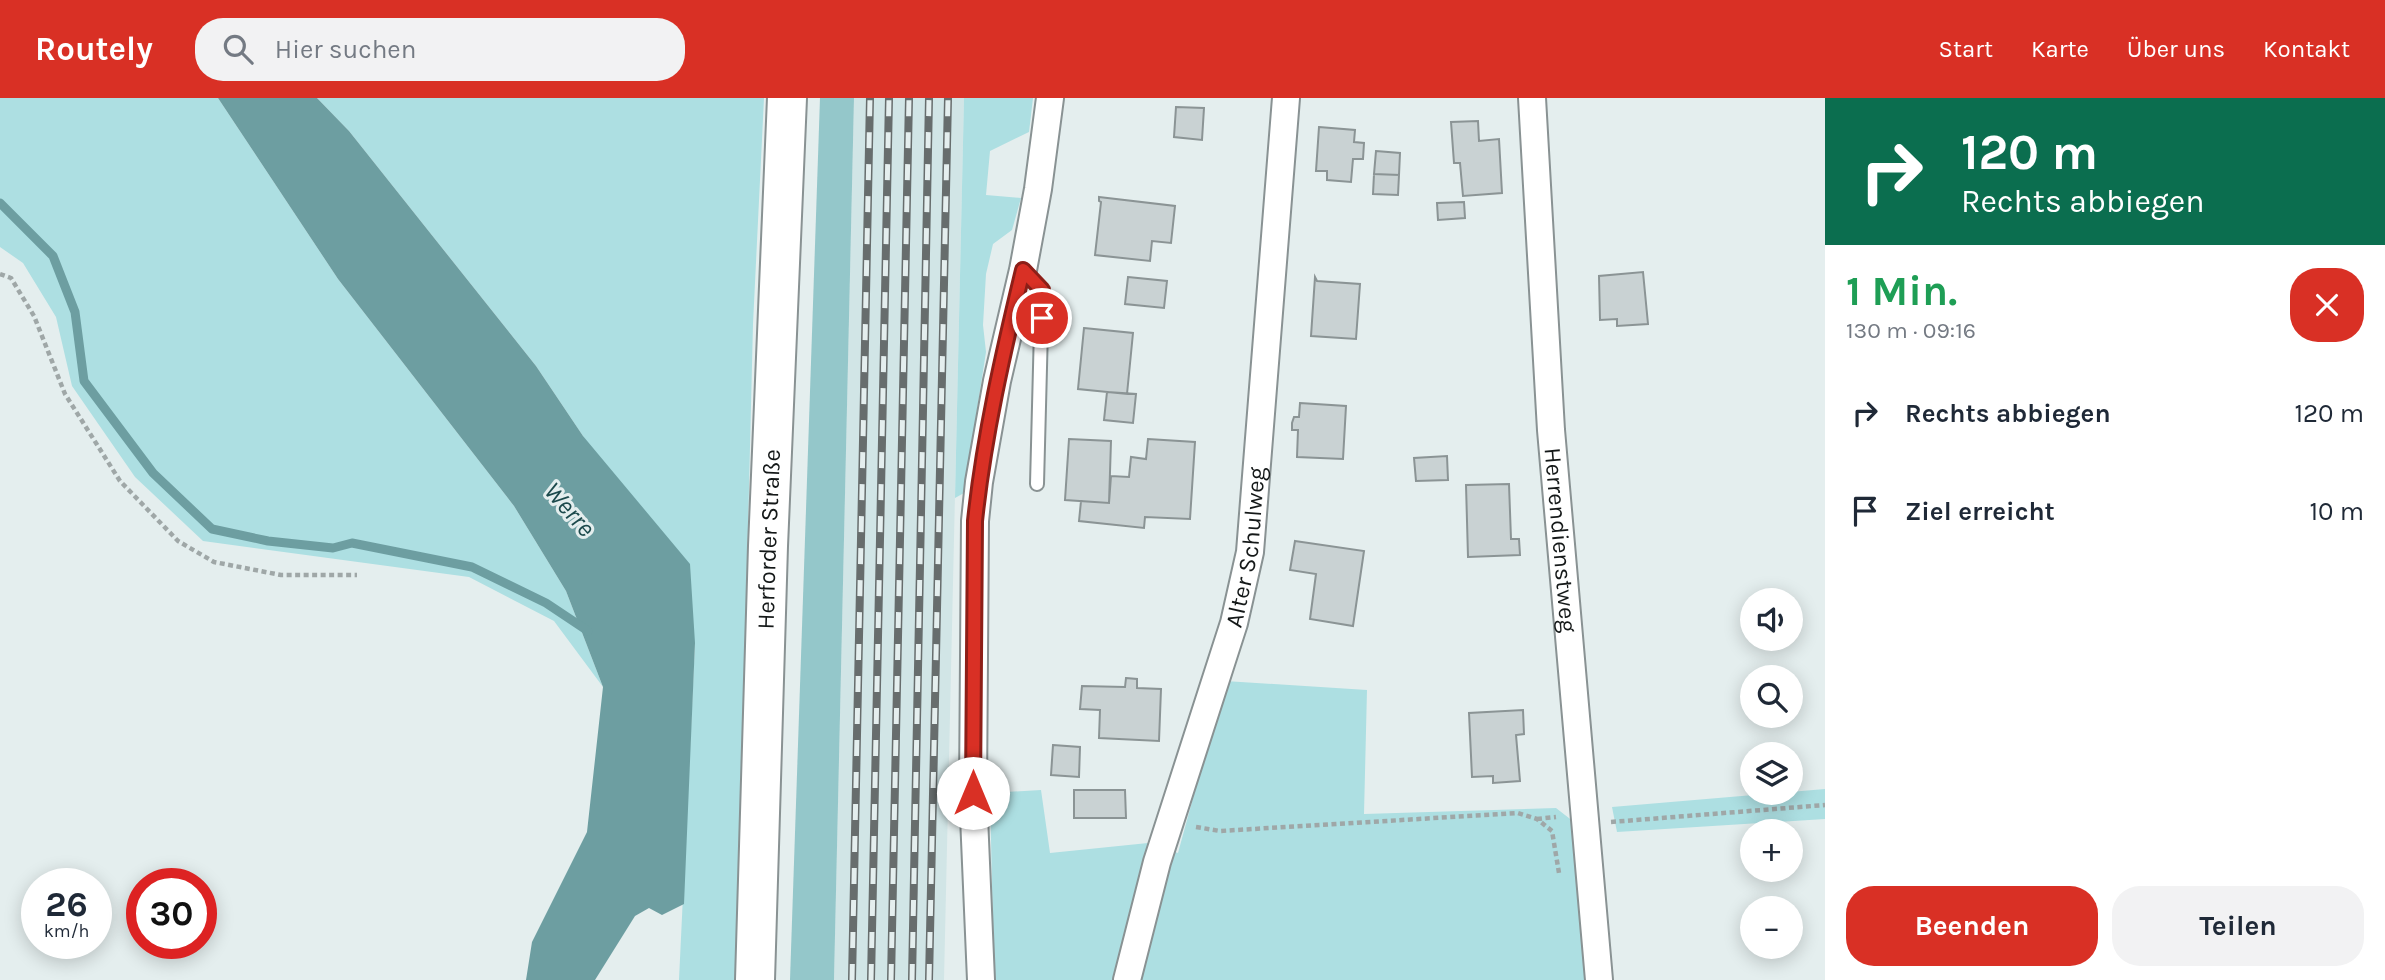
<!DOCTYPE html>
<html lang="de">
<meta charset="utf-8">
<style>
:root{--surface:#fff;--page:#f2f2f3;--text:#1f2937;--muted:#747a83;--accent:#d93025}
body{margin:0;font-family:Karla,sans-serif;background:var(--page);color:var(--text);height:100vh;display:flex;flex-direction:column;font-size:26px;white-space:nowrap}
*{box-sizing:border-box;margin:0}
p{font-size:23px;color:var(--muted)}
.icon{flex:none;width:38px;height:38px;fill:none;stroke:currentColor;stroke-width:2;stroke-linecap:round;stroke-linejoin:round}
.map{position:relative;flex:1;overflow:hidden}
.panel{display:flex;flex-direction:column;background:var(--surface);width:560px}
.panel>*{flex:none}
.guide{background:#0b6e4f;color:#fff;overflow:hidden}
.buttons{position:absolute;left:1740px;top:490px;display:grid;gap:14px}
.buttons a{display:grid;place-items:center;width:63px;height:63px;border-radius:50%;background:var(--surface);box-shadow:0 4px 18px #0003;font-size:35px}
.speed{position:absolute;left:21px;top:770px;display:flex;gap:14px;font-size:35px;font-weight:700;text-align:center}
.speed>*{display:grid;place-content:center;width:91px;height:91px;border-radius:50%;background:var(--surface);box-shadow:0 4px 18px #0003;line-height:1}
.speed small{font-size:18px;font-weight:400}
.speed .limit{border:10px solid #d22;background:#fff;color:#111}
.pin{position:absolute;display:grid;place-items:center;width:60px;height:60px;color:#fff;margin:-30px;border:4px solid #fff;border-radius:50%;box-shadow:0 2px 7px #0007}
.me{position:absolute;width:77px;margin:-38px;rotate:0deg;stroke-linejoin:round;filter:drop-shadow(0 0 5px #0008)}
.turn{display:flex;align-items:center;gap:24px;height:147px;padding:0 21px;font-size:32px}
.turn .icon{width:91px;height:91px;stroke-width:2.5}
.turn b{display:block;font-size:49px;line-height:60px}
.round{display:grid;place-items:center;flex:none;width:74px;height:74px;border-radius:28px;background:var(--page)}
.summary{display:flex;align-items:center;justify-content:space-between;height:119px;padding:0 21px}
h1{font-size:42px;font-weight:700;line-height:52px;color:#1e9e55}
.primary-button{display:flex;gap:14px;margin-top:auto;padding:14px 21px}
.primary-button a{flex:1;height:80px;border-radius:28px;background:var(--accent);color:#fff;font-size:28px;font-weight:700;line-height:80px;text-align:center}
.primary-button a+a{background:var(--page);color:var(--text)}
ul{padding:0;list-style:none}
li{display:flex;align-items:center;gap:21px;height:98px;padding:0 21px}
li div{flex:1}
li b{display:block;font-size:26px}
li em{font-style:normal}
header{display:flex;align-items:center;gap:42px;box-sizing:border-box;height:98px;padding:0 35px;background:var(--accent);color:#fff}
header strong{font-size:33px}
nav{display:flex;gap:38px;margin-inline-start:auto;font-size:24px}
.search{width:490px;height:63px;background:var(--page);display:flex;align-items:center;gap:18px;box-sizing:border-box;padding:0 24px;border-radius:28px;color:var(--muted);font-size:26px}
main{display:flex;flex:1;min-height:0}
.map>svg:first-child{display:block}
.built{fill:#d1e5e6}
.green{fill:#addfe2}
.forest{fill:#94c7ca}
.water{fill:#6d9ea1}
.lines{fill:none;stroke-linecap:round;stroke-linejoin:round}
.stream{stroke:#6d9ea1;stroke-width:9}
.building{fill:#c9d2d3;stroke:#8b9495;stroke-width:2}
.lane-casing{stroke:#899293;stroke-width:16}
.street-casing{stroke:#899293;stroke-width:30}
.primary-casing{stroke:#899293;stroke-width:42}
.path{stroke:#9fa7a7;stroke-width:4.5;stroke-dasharray:5 3.5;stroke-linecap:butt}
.lane{stroke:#fff;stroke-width:12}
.street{stroke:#fff;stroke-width:26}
.primary{stroke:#fff;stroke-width:38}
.rail-casing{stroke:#676d6d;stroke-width:8}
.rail{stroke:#e4eeee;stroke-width:5;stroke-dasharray:16;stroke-linecap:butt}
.route-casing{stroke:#8d1f18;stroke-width:18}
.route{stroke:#d93025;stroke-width:12}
.labels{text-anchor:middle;stroke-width:6;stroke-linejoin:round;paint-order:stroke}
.street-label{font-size:24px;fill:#141818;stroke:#e4eeee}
.water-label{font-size:26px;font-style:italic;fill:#1c4a4c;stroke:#e4eeee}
</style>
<header>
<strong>Routely</strong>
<div class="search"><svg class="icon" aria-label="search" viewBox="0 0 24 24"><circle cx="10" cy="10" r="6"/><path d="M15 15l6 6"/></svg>Hier suchen</div>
<nav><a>Start</a><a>Karte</a><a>Über uns</a><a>Kontakt</a></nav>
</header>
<main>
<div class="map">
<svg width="1825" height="882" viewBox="0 0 1825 882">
<rect width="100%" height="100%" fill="#e4eeee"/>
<!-- built -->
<path class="built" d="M854,0H964L944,882H834Z"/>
<!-- green -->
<path class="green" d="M0,0H218L338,181L514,408L566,493L603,589L554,523L469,479L203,443L135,379L72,288L56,219L23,165L0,149Z
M317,0H764L753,226L737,882H679L695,545L583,338L536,268L349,33Z
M964,0H1033L1029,34L990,53L986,97L1021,100L1012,132L993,146L986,176L983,227L986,254L964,395L955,400Z
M1225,583L1367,592L1364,716L1556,710L1574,724L1586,882H994L990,695L1041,692L1050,755L1148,745L1178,755Z
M1825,691V721L1617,734L1612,709Z"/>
<!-- forest -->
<path class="forest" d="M820,0H854L834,882H790Z"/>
<!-- water -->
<path class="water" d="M218,0H317L349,33L536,268L583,338L690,466L695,545L684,806L662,817L649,810L635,818L595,882H526L532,844L587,734L603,589L566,493L514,408L338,181Z"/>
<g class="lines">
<!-- stream -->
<path class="stream" d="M0,105L53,158L75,214L84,283L153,375L212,431L268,443L333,450L352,445L472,469L546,505L588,533"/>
</g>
<!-- building -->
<path class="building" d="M1176,9L1204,10L1202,42L1174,39Z
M1478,23L1479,43L1499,41L1502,95L1463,98L1460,65H1454L1451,24Z
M1319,29L1355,32L1354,44L1364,45L1363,61H1353L1351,84L1327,82V73H1316Z
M1376,53L1400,55L1399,77L1374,76Z
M1374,76L1399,77L1398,97L1373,96Z
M1099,99L1175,108L1171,145L1152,143L1150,163L1095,157L1101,104L1099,103Z
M1464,104L1465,120L1438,122L1437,105Z
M1643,174L1648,226L1617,228V221L1600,222L1599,178Z
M1128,179L1167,183L1164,210L1125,206Z
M1315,179L1317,183L1360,186L1356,241L1311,238Z
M1084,230L1133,235L1127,296L1078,291Z
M1107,294L1136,296L1133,325L1104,322Z
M1300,305L1346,308L1343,361L1297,359L1298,332H1292V325L1294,319H1299Z
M1069,341L1111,343L1109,405L1065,402Z
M1148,341L1195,344L1190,421L1145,419L1144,430L1079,423L1081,403L1109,405L1111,378L1129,379L1131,359L1146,361Z
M1447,358L1448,382L1416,383L1414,360Z
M1509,386L1511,441H1519L1520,457L1468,459L1466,387Z
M1295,443L1364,453L1353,528L1310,521L1316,476L1290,472Z
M1126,580L1137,581V590L1161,591L1159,643L1099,640L1100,612L1080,611L1082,588L1125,589Z
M1523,612L1524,636L1516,637L1520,683L1493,685V678L1472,679L1469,615Z
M1053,647L1080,649L1079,679L1051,677Z
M1074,692H1125L1126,720H1074Z"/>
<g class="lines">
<!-- lane casing -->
<g class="lane-casing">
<path id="lane" d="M1024,173L1042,192L1037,386"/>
</g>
<!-- street casing -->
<g class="street-casing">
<g id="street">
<path id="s1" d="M1532,0L1551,332L1599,882"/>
<path d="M981,882L973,695L975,423L979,384L997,283L1023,172L1038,91L1050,0"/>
<path id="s2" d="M1127,882L1157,764L1234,525L1250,454L1286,0"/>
</g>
</g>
<!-- primary casing -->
<g class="primary-casing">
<g id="primary">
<path id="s3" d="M755,882L768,448L787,0"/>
</g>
</g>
<!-- path -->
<path class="path" d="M0,176L11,180L34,218L65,296L120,383L178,443L214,464L281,477H357
M1537,721L1556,719
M1611,724L1825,707
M1196,729L1220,733L1518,715L1537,721L1552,733L1559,775"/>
<!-- lane -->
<use href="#lane" class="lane"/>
<!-- street -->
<use href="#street" class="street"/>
<!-- primary -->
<use href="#primary" class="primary"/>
<!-- rail casing -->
<g class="rail-casing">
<path id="rail" d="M852,882L870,0
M871,882L889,0
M891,882L909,0
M912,882L929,0
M929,882L948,0"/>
</g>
<!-- rail -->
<use href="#rail" class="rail"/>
</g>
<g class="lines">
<!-- route casing -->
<g class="route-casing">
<path id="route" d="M973,695L975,423C984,338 1003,255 1023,172L1042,192V220"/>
</g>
<!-- route -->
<use href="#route" class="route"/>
</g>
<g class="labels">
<!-- street labels -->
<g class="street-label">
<text dy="8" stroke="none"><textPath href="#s3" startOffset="441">Herforder Straße</textPath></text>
<text dy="8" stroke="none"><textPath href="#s1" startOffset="443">Herrendienstweg</textPath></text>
<text dy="8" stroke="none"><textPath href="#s2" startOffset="450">Alter Schulweg</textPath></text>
</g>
<!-- water labels -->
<g class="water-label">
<text transform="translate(570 411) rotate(49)" y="9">Werre</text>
</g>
</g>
</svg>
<div class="buttons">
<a><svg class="icon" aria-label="sound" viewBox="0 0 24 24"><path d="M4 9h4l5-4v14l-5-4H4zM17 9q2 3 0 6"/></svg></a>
<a><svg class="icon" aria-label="search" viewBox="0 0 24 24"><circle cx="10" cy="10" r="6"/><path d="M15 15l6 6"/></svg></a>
<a><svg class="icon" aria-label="layers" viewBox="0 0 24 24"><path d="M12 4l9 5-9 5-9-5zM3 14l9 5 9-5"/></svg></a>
<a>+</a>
<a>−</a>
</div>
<div class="speed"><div>26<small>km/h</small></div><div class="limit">30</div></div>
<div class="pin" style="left:1042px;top:220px;background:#d93025"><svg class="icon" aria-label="arrive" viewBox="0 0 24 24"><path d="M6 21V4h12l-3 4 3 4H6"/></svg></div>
<svg class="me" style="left:973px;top:695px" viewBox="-20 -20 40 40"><circle r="19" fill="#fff"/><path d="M0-13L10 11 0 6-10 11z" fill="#d93025"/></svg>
</div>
<section class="panel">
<div class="guide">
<div class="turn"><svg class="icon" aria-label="right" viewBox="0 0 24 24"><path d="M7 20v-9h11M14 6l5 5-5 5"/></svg><div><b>120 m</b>Rechts abbiegen</div></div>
</div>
<div class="summary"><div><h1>1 Min.</h1><p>130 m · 09:16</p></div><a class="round" style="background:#d93025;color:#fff"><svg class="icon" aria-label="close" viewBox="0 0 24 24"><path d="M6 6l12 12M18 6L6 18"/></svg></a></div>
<ul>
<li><svg class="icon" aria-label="right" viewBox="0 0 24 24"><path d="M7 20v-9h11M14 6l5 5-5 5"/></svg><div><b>Rechts abbiegen</b></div><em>120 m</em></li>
<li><svg class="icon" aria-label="arrive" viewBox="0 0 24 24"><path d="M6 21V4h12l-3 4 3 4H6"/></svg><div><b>Ziel erreicht</b></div><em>10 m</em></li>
</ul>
<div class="primary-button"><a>Beenden</a><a>Teilen</a></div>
</section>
</main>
